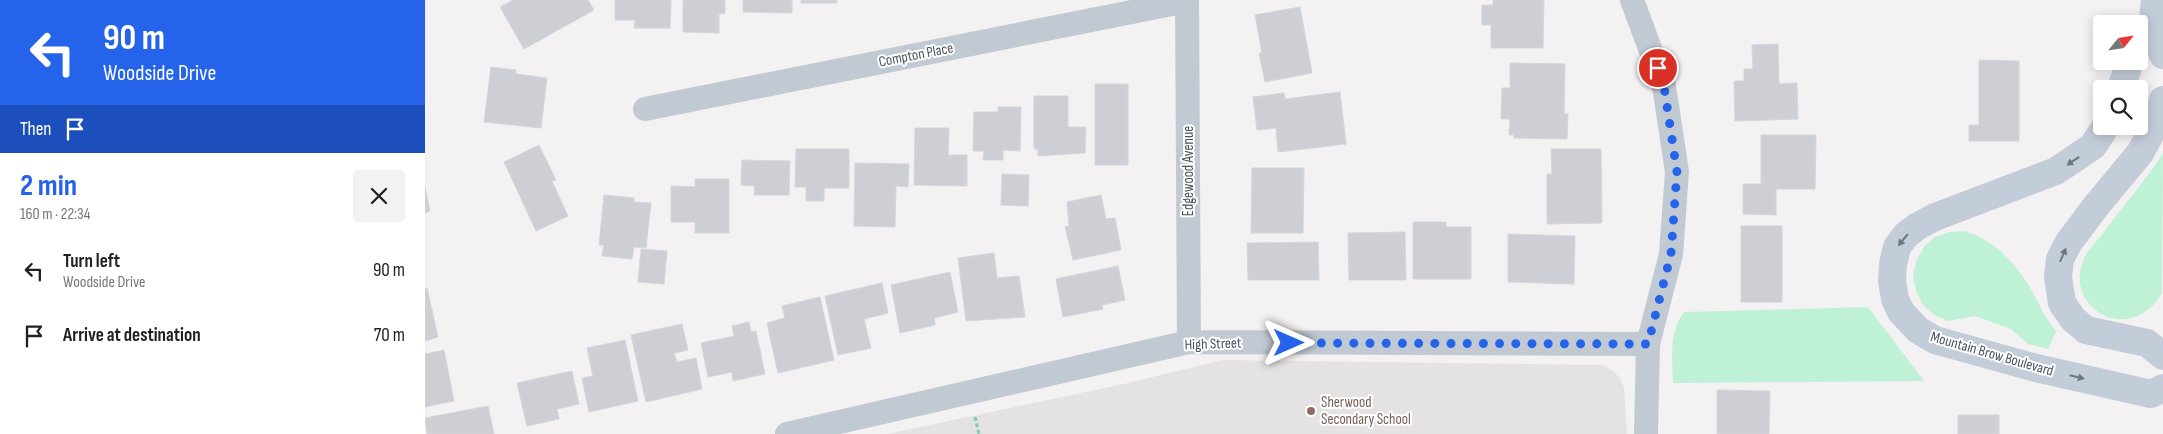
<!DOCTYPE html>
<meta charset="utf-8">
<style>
:root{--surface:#fff;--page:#f2f2f2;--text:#222;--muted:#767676;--accent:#2563eb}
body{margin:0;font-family:"Sofia Sans Condensed",sans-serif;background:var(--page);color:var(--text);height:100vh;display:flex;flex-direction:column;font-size:19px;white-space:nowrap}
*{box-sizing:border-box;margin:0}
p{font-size:16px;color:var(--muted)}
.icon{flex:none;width:28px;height:28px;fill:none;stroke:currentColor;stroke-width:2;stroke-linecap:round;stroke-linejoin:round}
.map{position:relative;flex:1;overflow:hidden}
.side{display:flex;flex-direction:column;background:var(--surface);width:425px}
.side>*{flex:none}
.hud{background:#2563eb;color:#fff;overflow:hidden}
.needle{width:32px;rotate:60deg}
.buttons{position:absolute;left:1668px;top:15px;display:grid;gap:10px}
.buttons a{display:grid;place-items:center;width:55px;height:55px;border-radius:5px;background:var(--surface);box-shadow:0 2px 12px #0003;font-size:25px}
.pin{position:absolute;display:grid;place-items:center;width:42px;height:42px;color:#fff;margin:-21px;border:2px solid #fff;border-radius:50%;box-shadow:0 1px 5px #0007}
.me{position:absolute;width:55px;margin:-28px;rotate:90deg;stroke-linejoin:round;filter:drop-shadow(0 0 4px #0008)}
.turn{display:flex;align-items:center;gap:18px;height:105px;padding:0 20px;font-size:22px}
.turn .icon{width:65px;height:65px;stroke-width:2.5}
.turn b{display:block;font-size:35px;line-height:42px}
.then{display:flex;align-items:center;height:48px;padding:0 20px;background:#0003;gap:10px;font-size:19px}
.round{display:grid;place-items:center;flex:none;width:52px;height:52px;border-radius:5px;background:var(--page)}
.headline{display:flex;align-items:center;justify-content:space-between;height:85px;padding:0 20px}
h1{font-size:30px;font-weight:700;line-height:38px;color:var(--accent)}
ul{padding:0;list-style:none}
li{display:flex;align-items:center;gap:15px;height:65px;padding:0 20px}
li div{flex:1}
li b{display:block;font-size:19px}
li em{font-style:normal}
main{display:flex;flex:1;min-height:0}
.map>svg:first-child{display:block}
.education{fill:#e4e2e2}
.green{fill:#bff1d6}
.building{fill:#cdcfd5;stroke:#d4d6dc}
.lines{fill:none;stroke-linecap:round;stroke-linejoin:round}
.path{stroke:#76d0aa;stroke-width:3;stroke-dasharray:4 2.5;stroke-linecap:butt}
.street{stroke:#c1cad2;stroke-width:24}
.secondary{stroke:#c3ccd9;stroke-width:28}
.oneway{fill:#6d7784}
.route{stroke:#2563eb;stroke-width:9;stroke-dasharray:0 16.2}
.education-dot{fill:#8d6e63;stroke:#fff;stroke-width:2}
.labels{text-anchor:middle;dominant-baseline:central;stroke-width:4;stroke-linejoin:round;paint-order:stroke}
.street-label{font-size:15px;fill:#48525f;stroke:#fff}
.education-label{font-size:15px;fill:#785e54;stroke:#fff;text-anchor:start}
</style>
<main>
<section class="side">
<div class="hud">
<div class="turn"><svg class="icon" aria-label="left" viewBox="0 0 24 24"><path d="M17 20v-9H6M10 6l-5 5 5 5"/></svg><div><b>90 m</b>Woodside Drive</div></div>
<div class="then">Then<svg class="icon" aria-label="arrive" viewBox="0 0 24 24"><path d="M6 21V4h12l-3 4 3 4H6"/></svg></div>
</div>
<div class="headline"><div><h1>2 min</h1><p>160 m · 22:34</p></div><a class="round"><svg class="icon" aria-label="close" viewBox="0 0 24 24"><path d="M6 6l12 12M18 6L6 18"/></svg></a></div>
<ul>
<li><svg class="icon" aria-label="left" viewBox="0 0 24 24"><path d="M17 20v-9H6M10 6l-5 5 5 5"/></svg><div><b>Turn left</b><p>Woodside Drive</p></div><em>90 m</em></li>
<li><svg class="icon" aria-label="arrive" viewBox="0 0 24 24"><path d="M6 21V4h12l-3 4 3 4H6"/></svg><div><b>Arrive at destination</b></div><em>70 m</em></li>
</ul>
</section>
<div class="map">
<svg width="1738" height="434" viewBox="0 0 1738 434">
<rect width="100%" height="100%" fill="#f3f1f1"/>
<!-- education -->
<path class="education" d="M797,360L1177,365L1187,370L1194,377L1199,387L1202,434H462L699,384Z"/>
<!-- green -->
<path class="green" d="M1738,153L1737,293C1705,347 1639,308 1658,261C1661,252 1670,243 1676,236C1696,208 1719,183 1738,153Z
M1540,231C1566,239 1588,260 1602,283C1613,299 1618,316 1631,331L1623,349L1603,344L1586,329L1550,316L1523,321L1509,315L1498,305L1491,291L1488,276L1491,261L1499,247L1510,237L1525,232Z
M1443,307L1499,381L1248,383C1247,360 1244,330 1259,312Z"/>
<!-- building -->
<path class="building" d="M88,0H163L169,10L99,49L75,7Z
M190,0H246L245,28H209L210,20H190Z
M258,0H300V13L294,14V33L258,32Z
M318,0H367V13L318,12Z
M376,0H412V3H376Z
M1068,0H1119L1118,48H1066V25H1057V5H1068Z
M875,7L887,73L840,82L834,53H837L830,15Z
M1353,44L1354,84L1372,83L1373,119L1310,121L1309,81H1319V69H1328L1327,45Z
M1554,60L1594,61V141H1544V125H1554Z
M1085,63L1140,64L1139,114H1143L1142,139L1089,138V135H1084L1085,119H1076L1077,88H1085Z
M66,67L91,70V74L122,78L116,128L59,122Z
M670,84H703V165H670Z
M915,92L921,144L853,152L851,128L832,130L828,97L859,93L860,99Z
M609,96H643V127H661L660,153L613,156V149H609Z
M573,107H596L595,151L578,150V160H558L559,151H548L549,112H573Z
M490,128H524L523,155H542V186L489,185Z
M1336,135H1391L1390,189H1351V215L1318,214V184H1336Z
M114,145L131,180L127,181L143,216L111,231L79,162Z
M371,149H424V188H399V201H381V187H370Z
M1126,149H1176L1177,223L1122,224V174H1127Z
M317,160L365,161L364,195H329L330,186L316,185Z
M430,163L484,164L483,187L471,186L470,227L429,226Z
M827,168H879L878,233H826Z
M577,174L604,175L603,206L576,205Z
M270,179H304V233H270V222H246V186L270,187Z
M0,187L5,211L0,213Z
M179,195L209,198V202L226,203L221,248L209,247L207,259L177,256L179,245H174Z
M676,195L681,219L690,218L696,250L648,260L640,227L644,226L642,202Z
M988,222H1021V227H1046V279H988Z
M1316,226H1357V302H1316Z
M980,232L981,280H924L923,233Z
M1083,234L1150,236L1149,284L1083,282Z
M893,242L894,280H823L822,243Z
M216,249L242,251L239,284L213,282Z
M569,253L572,278L594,276L600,317L541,321L533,258Z
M693,266L700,300L677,305L678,309L638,317L631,279Z
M525,272L533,312L509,318L510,325L475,333L466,285Z
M457,283L463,313L439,319L446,348L413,355L400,296Z
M2,288L13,337L0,341V289Z
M395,297L409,360L353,373L342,323L360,318L357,306Z
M324,322L326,332L331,331L340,374L308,381L307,372L283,377L276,343L309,336L307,326Z
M257,324L263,350L249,353L252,362L271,358L277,389L221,402L206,335Z
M200,340L213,401L164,412L157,378L168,376L162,348Z
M19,350L29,401L0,407V354Z
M147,371L154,404L132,409L134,419L102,426L92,383Z
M1292,390L1345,391L1344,434H1292Z
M63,406L69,434H2L0,418Z
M1533,415H1574V434H1533Z"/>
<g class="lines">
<!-- path -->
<path class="path" d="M550,417L554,434"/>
<!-- street -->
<path class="street" d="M762,0L764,342
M1207,0L1239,86L1252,172L1246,254L1223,344L1221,434
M220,109L762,1
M362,434L764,342L1223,344"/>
<!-- secondary -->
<path class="secondary" d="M1728,19L1738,55
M1714,41L1728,19L1730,0
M1696,89L1705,61
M1738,100L1732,122L1715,153L1671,206L1644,242L1635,259L1633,277L1637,303L1648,319L1661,330L1722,343L1738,356
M1681,126L1668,146L1631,171L1510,217L1493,226L1481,235L1472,247L1468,264L1467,281L1470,299L1476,312L1493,330L1510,340L1611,368L1726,394L1738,388"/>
</g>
<!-- one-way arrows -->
<defs><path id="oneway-solid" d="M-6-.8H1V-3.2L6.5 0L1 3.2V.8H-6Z" transform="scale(1.25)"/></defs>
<g class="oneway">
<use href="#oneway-solid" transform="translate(1648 161) rotate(146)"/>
<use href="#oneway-solid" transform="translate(1478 240) rotate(129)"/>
<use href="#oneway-solid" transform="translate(1638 255) rotate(-66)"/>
<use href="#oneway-solid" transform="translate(1652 377) rotate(13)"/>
</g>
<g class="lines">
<!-- route -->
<path class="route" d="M864,343L1223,344L1246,254L1252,172L1239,86L1233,68"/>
</g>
<!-- markers -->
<circle class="education-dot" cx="886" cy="411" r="5"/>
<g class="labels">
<!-- street labels -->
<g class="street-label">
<text transform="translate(491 55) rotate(-11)">Compton Place</text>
<text transform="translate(763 171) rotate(-90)">Edgewood Avenue</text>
<text transform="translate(788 344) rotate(-2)">High Street</text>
<text transform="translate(1567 354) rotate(16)">Mountain Brow Boulevard</text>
</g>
<!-- education labels -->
<g class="education-label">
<text x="896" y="402">Sherwood<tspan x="896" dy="17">Secondary School</tspan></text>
</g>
</g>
</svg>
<div class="buttons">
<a><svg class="needle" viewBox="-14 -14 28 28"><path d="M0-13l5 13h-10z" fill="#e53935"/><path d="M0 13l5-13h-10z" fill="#767676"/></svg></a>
<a><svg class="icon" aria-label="search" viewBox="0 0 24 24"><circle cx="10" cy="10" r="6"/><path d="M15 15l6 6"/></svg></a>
</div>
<div class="pin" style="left:1233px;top:68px;background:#d93025"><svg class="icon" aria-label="arrive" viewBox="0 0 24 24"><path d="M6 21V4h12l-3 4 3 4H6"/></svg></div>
<svg class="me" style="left:864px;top:343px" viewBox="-20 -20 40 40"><path d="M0-17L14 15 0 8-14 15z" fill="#2563eb" stroke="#fff" stroke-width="4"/></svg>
</div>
</main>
